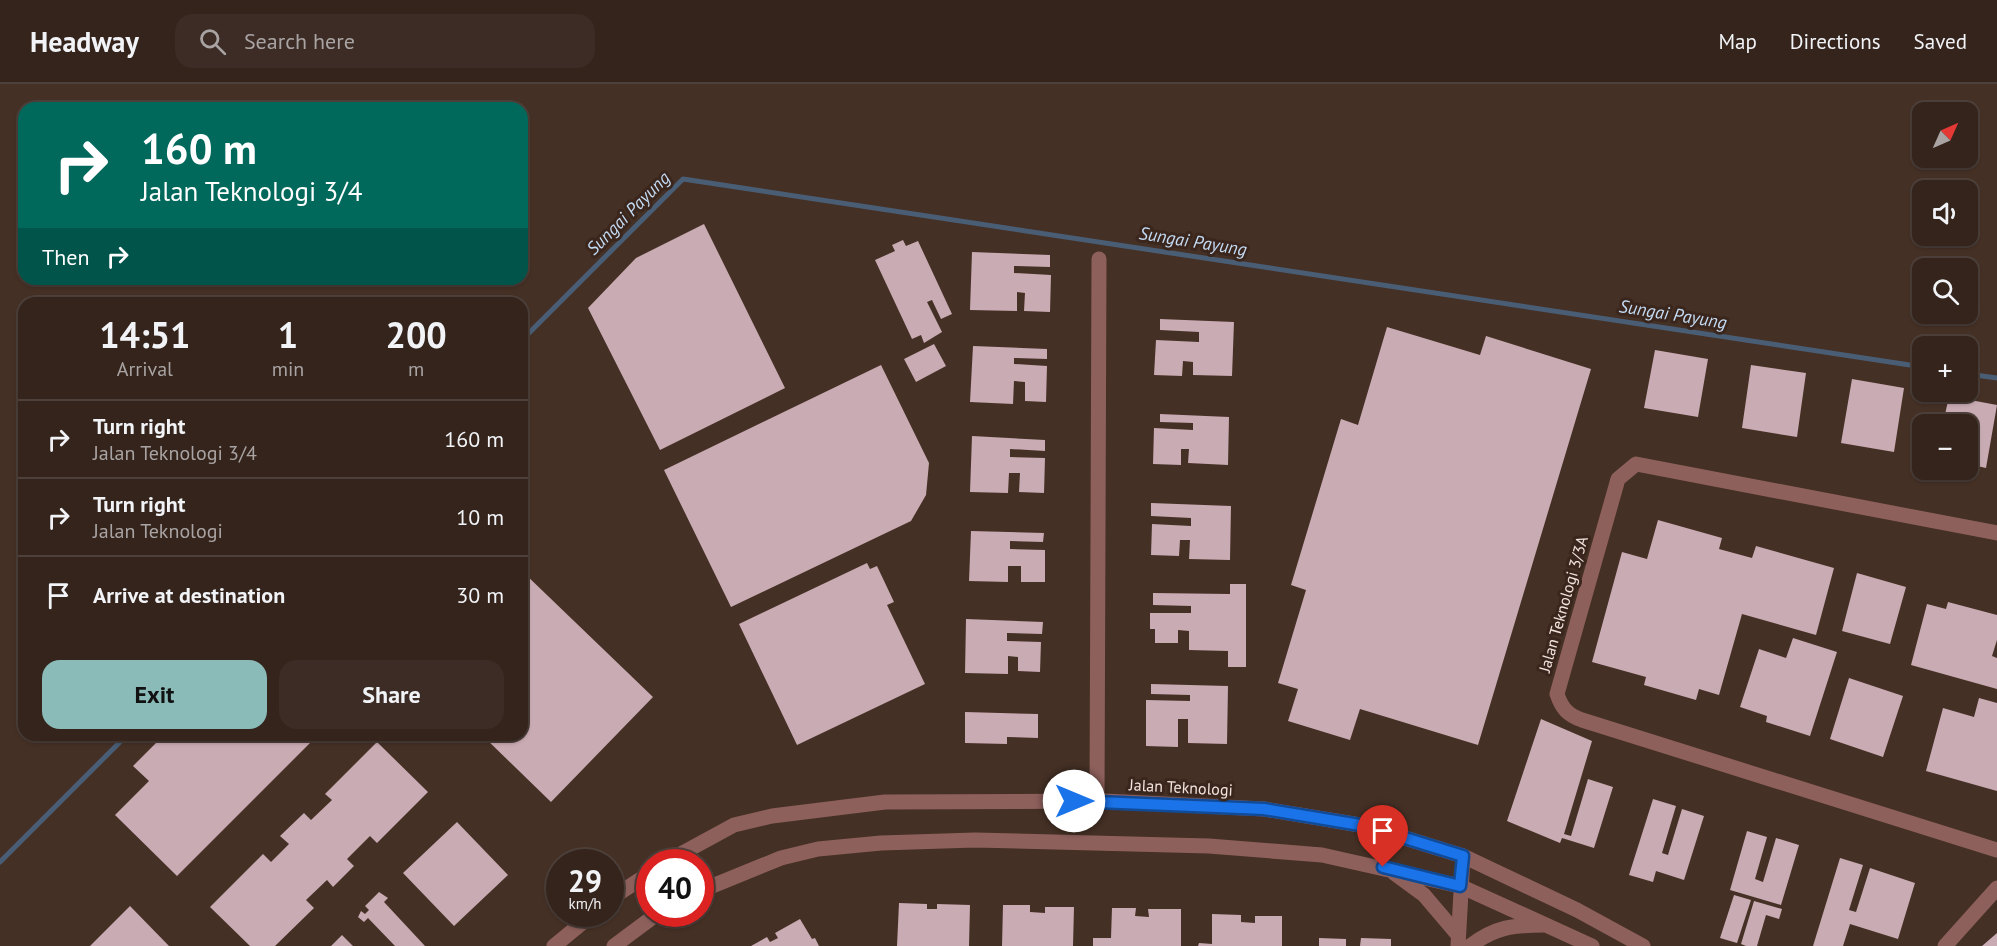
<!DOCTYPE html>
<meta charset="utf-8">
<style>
:root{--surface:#34241c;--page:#3c2c25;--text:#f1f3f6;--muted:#a9a4a3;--line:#4e413b;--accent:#8bbbb9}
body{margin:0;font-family:"PT Sans",sans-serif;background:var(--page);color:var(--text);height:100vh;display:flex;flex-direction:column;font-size:22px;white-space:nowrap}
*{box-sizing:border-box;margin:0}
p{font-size:20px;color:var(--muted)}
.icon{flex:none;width:33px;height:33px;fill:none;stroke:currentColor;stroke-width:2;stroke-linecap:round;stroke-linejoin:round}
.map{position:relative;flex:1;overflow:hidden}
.drawer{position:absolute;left:18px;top:213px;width:510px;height:444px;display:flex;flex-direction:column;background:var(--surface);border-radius:18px;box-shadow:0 2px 4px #0004,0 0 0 2px var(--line)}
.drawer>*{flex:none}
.top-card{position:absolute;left:18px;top:18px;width:510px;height:183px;border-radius:18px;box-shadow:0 2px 4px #0004,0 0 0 2px var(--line);background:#00695c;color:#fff;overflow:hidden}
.needle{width:39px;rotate:45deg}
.tools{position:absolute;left:1912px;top:18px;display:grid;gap:12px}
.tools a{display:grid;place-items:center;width:66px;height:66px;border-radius:12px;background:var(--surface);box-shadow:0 2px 4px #0004,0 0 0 2px var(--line);font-size:30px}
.speed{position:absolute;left:546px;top:765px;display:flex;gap:12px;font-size:30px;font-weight:700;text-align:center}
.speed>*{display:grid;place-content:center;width:78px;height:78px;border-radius:50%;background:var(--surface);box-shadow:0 2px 4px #0004,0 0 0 2px var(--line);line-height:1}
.speed small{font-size:15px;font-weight:400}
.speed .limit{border:9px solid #d22;background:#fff;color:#111}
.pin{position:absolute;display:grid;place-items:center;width:51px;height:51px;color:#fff;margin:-62px -26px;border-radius:50% 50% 50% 0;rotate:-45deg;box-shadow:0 0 6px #0007}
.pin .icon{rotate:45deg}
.me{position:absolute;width:66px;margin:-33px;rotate:90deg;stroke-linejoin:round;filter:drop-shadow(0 0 4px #0008)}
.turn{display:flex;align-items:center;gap:21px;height:126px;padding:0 24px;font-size:27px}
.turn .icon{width:78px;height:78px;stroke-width:2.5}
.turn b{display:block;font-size:42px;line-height:51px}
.then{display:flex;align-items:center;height:57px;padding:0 24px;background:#0003;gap:12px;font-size:22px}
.eta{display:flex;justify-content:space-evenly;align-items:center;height:102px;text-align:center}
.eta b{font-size:36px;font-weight:700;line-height:42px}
.primary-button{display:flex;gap:12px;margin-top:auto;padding:12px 24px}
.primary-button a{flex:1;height:69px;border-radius:18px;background:var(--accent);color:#111;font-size:24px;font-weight:700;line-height:69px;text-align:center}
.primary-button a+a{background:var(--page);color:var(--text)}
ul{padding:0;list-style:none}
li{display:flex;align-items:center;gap:18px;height:78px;padding:0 24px;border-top:2px solid var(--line)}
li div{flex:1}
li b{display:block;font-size:22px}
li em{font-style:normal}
header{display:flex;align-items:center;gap:36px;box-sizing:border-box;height:84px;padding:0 30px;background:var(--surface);border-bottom:2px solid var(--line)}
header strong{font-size:28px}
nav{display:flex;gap:33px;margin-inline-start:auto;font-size:21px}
.search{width:420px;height:54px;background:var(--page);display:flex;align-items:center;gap:15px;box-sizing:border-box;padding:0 21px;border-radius:18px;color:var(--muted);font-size:22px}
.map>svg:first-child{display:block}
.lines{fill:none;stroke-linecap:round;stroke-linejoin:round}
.stream{stroke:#495e75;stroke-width:5}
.building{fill:#c9abb3}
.minor{stroke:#8e605c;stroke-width:15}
.tertiary{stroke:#8e605c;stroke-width:15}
.route-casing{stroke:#114b97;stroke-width:15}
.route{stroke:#1a73e8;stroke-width:10}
.labels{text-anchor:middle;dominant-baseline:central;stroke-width:6;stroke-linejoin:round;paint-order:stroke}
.street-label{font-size:16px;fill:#f1e3dd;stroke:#3a261c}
.water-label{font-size:18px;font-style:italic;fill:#c4dbf4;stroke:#3a261c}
</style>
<header>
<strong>Headway</strong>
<div class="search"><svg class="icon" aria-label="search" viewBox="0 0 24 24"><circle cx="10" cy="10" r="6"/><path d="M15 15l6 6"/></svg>Search here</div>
<nav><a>Map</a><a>Directions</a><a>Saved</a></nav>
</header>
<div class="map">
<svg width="1997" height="862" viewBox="0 0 1997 862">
<rect width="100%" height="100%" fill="#453025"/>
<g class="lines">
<!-- stream -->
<path class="stream" d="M522,256L683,95L1923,283
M1968,290L1997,294
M0,778L127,651"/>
</g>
<!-- building -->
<path class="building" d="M704,140L785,304L660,366L588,224L636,174Z
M903,156L906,162L918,157L952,230L941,235L932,216L927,218L942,248L924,259L921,251L912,255L875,176L895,167L892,161Z
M972,168L1050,171V183L1014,182V189L1051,191L1050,228L1024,227L1025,209L1017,208V227L970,226Z
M1160,235L1234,238L1232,292L1193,291V278L1183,277L1182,292L1154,291L1156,256L1199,258V248L1160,246Z
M1387,243L1480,271L1486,252L1591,285L1478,661L1360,625L1350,656L1288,637L1298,605L1278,599L1306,506L1291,501L1341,335L1358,341Z
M934,260L946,282L916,298L904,275Z
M973,262L1047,265V275L1014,274V280L1047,282L1046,318L1025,317V298L1014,297L1013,320L970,318Z
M1655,266L1708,275L1698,333L1644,324Z
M881,281L929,379L926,411L911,437L731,523L664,386Z
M1751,281L1806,289L1797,353L1742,344Z
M1852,295L1904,304L1894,368L1841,359Z
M1949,312L1997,321L1986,384L1968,380V340H1943Z
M1160,330L1229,333L1228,381L1188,379L1189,365H1181V381L1153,380L1154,344L1193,346V339L1160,338Z
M972,352L1045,356V367L1010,365V373L1045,374L1044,409L1019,408L1020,389H1009L1008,409L970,408Z
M1151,419L1231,422L1230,476L1189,475L1190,456H1180L1179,472L1151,471L1152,440L1191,442V434L1151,432Z
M1658,436L1722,454L1719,465L1752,474L1756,462L1834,484L1816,551L1742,530L1719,611L1699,605L1696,616L1644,601L1646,593L1592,578L1622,468L1647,475Z
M971,447L1044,449L1043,458L1010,457V465L1045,466V498H1021V482H1008V498L969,497Z
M867,479L870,485L877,482L894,518L887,521L925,600L797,661L739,540Z
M522,487L653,613L551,718L482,651H522Z
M1857,489L1906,503L1890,560L1842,547Z
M1230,500H1246V583H1228V567L1189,566V547L1178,546V559H1155V545H1150V529H1191V522L1153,521V509L1230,510Z
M1948,518L1997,531V556L1992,572L1997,574V605L1911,581L1927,520L1946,525Z
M966,535L1043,538L1042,550L1007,549V557L1041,558L1040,588L1018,587V573L1008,572V590L965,589Z
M1793,554L1837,568L1810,652L1766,638L1767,632L1740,623L1759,565L1786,574Z
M1849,594L1903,612L1883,673L1830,655Z
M1151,600L1228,602L1227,660L1188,659V635H1178V663L1146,662V616L1190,617V611L1151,610Z
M1979,614L1997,619V707L1926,687L1943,624L1974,633Z
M965,628L1038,630V654L1007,653V660L965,659Z
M1541,635L1592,657L1564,750L1571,752L1588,695L1613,703L1594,764L1562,754L1560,759L1507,737Z
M164,651H318L177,792L115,731L149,697L133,682Z
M377,658L428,708L377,759L370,752L347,775L354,782L333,803L327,796L306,816L314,824L275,862H250L210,823L263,770L271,778L289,760L280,752L304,729L311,736L332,716L325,710Z
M1653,715L1676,722L1662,769L1668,771L1682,725L1704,732L1684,796L1656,787L1653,798L1629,791Z
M457,738L508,791L454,842L403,789Z
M1747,747L1767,753L1755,795L1763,798L1776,754L1799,761L1781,821L1730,806Z
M1840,774L1863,781L1849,826L1856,828L1870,784L1915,799L1898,855L1850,840L1843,862H1813Z
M379,808L388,814L384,818L425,862H395L368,834L364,838L358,833L361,827L365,830L369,826L365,822Z
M1734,811L1751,816L1737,859L1720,854Z
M1754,817L1782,825L1779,835L1766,831L1757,862H1746L1741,860Z
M899,819L927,820V825H937V820L970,821L969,862H897Z
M1003,821H1030V828L1045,829V823H1074L1073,862H1002Z
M130,822L169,862H90Z
M1112,824H1136L1135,832L1149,833L1148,825H1181V862H1093V854H1111Z
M1212,830L1241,831V838L1255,839V832H1282V862H1198L1199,859L1212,860Z
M800,835L812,855L815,854L819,862H751L767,853L770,858L778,854L775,849Z
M1997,849V862H1982Z
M342,851L353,862H331Z
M1319,854L1346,855V862H1319Z
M1361,854L1391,855V862H1360Z"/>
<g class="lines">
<!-- minor -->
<path class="minor" d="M1997,449L1636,380L1618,395L1557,610C1562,625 1568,631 1582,636L1997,766
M1097,717L1099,175
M1458,862L1463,772"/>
<!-- tertiary -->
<path class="tertiary" d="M666,778L734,741L772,732L885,718L1104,717L1264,725L1366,742L1463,772L1577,826L1643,862
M1394,789L1424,811L1458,851
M700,807L781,774L818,765L881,759L975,756L1209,762L1322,771L1460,802L1592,862
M610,815L650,789
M554,862L593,830
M614,862L657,830
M1470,862C1495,843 1513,841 1544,841
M1945,862L1997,804"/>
</g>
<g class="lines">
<!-- route casing -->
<g class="route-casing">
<path id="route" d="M1074,717L1264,725L1366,742L1463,772L1460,802L1383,783"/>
</g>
<!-- route -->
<use href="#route" class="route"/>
</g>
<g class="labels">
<!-- street labels -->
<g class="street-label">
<text transform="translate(1563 520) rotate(-74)">Jalan Teknologi 3/3A</text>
<text transform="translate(1181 703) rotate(3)">Jalan Teknologi</text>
</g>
<!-- water labels -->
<g class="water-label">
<text transform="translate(628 129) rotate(-45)">Sungai Payung</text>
<text transform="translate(1193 157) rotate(9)">Sungai Payung</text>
<text transform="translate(1673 230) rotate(9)">Sungai Payung</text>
</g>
</g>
</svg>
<div class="tools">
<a><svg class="needle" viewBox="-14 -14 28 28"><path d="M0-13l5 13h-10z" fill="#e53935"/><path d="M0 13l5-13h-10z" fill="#a9a4a3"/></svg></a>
<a><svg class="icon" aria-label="sound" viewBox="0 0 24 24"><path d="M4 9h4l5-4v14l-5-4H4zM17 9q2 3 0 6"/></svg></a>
<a><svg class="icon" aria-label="search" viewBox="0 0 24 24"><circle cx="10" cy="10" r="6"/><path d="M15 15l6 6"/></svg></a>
<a>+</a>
<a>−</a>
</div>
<div class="speed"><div>29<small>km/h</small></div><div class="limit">40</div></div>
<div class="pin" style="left:1383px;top:783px;background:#d93025"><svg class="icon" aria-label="arrive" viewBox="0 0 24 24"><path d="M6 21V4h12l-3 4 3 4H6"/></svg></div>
<svg class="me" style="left:1074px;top:717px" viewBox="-20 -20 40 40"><circle r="19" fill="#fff"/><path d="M0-13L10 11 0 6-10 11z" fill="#1a73e8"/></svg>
<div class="top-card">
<div class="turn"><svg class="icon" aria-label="right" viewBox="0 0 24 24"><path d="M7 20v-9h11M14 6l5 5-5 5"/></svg><div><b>160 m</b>Jalan Teknologi 3/4</div></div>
<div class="then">Then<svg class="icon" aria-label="right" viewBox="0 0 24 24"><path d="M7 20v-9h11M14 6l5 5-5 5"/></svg></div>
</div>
<section class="drawer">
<div class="eta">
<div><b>14:51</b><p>Arrival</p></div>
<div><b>1</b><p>min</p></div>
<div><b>200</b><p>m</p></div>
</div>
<ul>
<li><svg class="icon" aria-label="right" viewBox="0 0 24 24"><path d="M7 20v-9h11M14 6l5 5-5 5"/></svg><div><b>Turn right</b><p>Jalan Teknologi 3/4</p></div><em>160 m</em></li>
<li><svg class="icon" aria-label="right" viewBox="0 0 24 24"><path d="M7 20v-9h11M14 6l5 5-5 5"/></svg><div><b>Turn right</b><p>Jalan Teknologi</p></div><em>10 m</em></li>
<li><svg class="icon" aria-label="arrive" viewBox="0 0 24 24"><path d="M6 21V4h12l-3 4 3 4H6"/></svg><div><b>Arrive at destination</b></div><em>30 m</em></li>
</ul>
<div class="primary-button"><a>Exit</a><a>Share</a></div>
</section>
</div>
